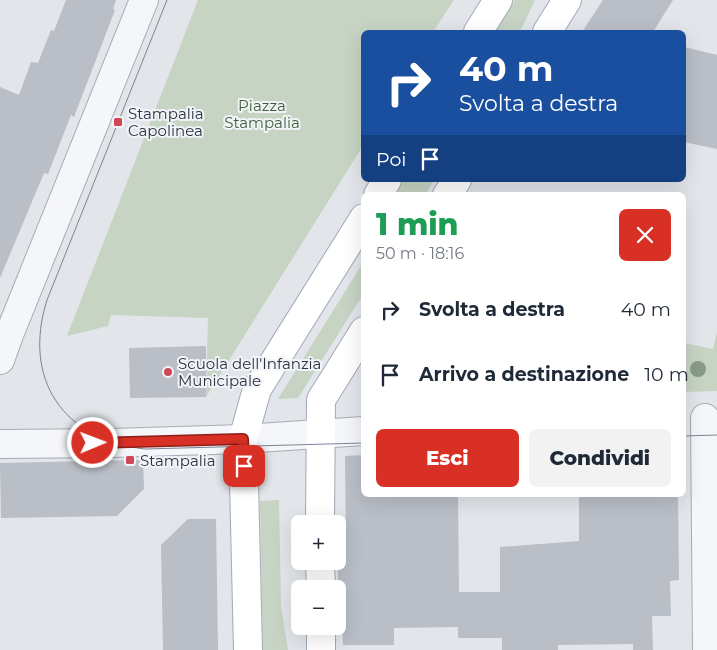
<!DOCTYPE html>
<html lang="it">
<meta charset="utf-8">
<style>
:root{--surface:#fff;--page:#f2f2f3;--text:#1f2937;--muted:#747a83;--accent:#d93025}
body{margin:0;font-family:Montserrat,sans-serif;background:var(--page);color:var(--text);height:100vh;display:flex;flex-direction:column;font-size:19px;white-space:nowrap}
*{box-sizing:border-box;margin:0}
p{font-size:16px;color:var(--muted)}
.icon{flex:none;width:28px;height:28px;fill:none;stroke:currentColor;stroke-width:2;stroke-linecap:round;stroke-linejoin:round}
.map{position:relative;flex:1;overflow:hidden}
.side{position:absolute;left:361px;top:192px;width:325px;height:305px;display:flex;flex-direction:column;background:var(--surface);border-radius:8px;box-shadow:0 5px 20px #0002}
.side>*{flex:none}
.banner{position:absolute;left:361px;top:30px;width:325px;height:152px;border-radius:8px;box-shadow:0 5px 20px #0002;background:#1a4fa0;color:#fff;overflow:hidden}
.buttons{position:absolute;left:291px;top:515px;display:grid;gap:10px}
.buttons a{display:grid;place-items:center;width:55px;height:55px;border-radius:8px;background:var(--surface);box-shadow:0 5px 20px #0002;font-size:25px}
.pin{position:absolute;display:grid;place-items:center;width:42px;height:42px;color:#fff;margin:-21px;border-radius:10px;box-shadow:0 2px 8px #0006}
.me{position:absolute;width:55px;margin:-28px;rotate:89deg;stroke-linejoin:round;filter:drop-shadow(0 0 4px #0008)}
.turn{display:flex;align-items:center;gap:18px;height:105px;padding:0 15px;font-size:22px}
.turn .icon{width:65px;height:65px;stroke-width:2.5}
.turn b{display:block;font-size:35px;line-height:42px}
.then{display:flex;align-items:center;height:48px;padding:0 15px;background:#0003;gap:10px;font-size:19px}
.round{display:grid;place-items:center;flex:none;width:52px;height:52px;border-radius:8px;background:var(--page)}
.overview{display:flex;align-items:center;justify-content:space-between;height:85px;padding:0 15px}
h1{font-size:30px;font-weight:800;line-height:38px;color:#1e9e55}
.primary-button{display:flex;gap:10px;margin-top:auto;padding:10px 15px}
.primary-button a{flex:1;height:58px;border-radius:8px;background:var(--accent);color:#fff;font-size:20px;font-weight:800;line-height:58px;text-align:center}
.primary-button a+a{background:var(--page);color:var(--text)}
ul{padding:0;list-style:none}
li{display:flex;align-items:center;gap:15px;height:65px;padding:0 15px}
li div{flex:1}
li b{display:block;font-size:19px}
li em{font-style:normal}
.map>svg:first-child{display:block}
.green{fill:#c7d4c3}
.building{fill:#b9bec7}
.lines{fill:none;stroke-linecap:round;stroke-linejoin:round}
.minor-casing{stroke:#a7acb4;stroke-width:30}
.major-casing{stroke:#a1a9b6;stroke-width:30}
.minor{stroke:#f5f6f9;stroke-width:28}
.major{stroke:#fff;stroke-width:28}
.tram{stroke:#7c8494;stroke-width:1}
.tree{fill:#879b88}
.route-casing{stroke:#8d1f18;stroke-width:12}
.route{stroke:#d93025;stroke-width:9}
.poi-dot{fill:#ce4957;stroke:#f2f4f8;stroke-width:2}
.labels{text-anchor:middle;dominant-baseline:central;stroke-width:4;stroke-linejoin:round;paint-order:stroke}
.park-label{font-size:15px;fill:#3d5e38;stroke:#f2f4f8}
.poi-label{font-size:15px;fill:#2a3242;stroke:#f2f4f8;text-anchor:start}
</style>
<div class="map">
<svg width="717" height="650" viewBox="0 0 717 650">
<rect width="100%" height="100%" fill="#e2e5ea"/>
<!-- green -->
<path class="green" d="M198,0H454L433,32H364V144L206,397L208,318L111,315L108,326L67,336Z
M515,0H535L520,32H494Z
M401,180H434L425,195H392Z
M364,259V293L298,398L278,399L359,269Z
M717,332V391L684,392V343L713,349Z
M279,500L281,606L288,650H263L260,501Z"/>
<!-- building -->
<path class="building" d="M66,0H116L113,9L115,10L74,117L71,115L48,174L44,173L0,278V87L19,95L31,62L38,63L51,30L54,31Z
M603,0H673L653,32H582Z
M684,47L717,55V149L684,142Z
M206,346V397L130,398L129,348Z
M364,455V495H458L459,592H500V547L579,541V495H678L679,580L670,581L671,616H652L653,650H633V644L558,645V650H502V638H458V627L394,628V645H343L342,621H340V589H338V543L346,544L345,456Z
M143,460L144,489L117,516L1,518L0,463Z
M188,519H216L218,650H163L161,545Z"/>
<g class="lines">
<!-- minor casing -->
<g class="minor-casing">
<path id="minor" d="M0,360L9,335L144,0
M705,418L707,650
M0,444L111,443L243,439L364,431"/>
</g>
<!-- major casing -->
<g class="major-casing">
<path id="major" d="M478,32L498,0
M547,32L567,0
M378,195L387,180
M447,195L457,180
M320,524L321,400L364,331
M320,561L321,589
M321,626V650
M248,650L243,439L257,389L364,218"/>
</g>
<!-- minor -->
<use href="#minor" class="minor"/>
<!-- major -->
<use href="#major" class="major"/>
<!-- tram -->
<path class="tram" d="M167,0L47,300C22,379 63,440 145,449L364,443
M684,436L717,435"/>
</g>
<!-- trees -->
<circle class="tree" cx="698" cy="369" r="8"/>
<g class="lines">
<!-- route casing -->
<g class="route-casing">
<path id="route" d="M93,443L243,439L244,466"/>
</g>
<!-- route -->
<use href="#route" class="route"/>
</g>
<!-- markers -->
<g class="poi-dot">
<rect x="113" y="117" width="10" height="10" rx="2.5"/>
<circle cx="168" cy="372" r="5"/>
<rect x="125" y="455" width="10" height="10" rx="2.5"/>
</g>
<g class="labels">
<!-- park labels -->
<g class="park-label">
<text x="262" y="105">Piazza<tspan x="262" dy="17">Stampalia</tspan></text>
</g>
<!-- poi labels -->
<g class="poi-label">
<text x="128" y="113">Stampalia<tspan x="128" dy="17">Capolinea</tspan></text>
<text x="178" y="363">Scuola dell'Infanzia<tspan x="178" dy="17">Municipale</tspan></text>
<text x="140" y="460">Stampalia</text>
</g>
</g>
</svg>
<div class="buttons">
<a>+</a>
<a>−</a>
</div>
<div class="pin" style="left:244px;top:466px;background:#d93025"><svg class="icon" aria-label="arrive" viewBox="0 0 24 24"><path d="M6 21V4h12l-3 4 3 4H6"/></svg></div>
<svg class="me" style="left:93px;top:443px" viewBox="-20 -20 40 40"><circle r="17" fill="#d93025" stroke="#fff" stroke-width="3"/><path d="M0-11L8 9 0 5-8 9z" fill="#fff"/></svg>
<div class="banner">
<div class="turn"><svg class="icon" aria-label="right" viewBox="0 0 24 24"><path d="M7 20v-9h11M14 6l5 5-5 5"/></svg><div><b>40 m</b>Svolta a destra</div></div>
<div class="then">Poi<svg class="icon" aria-label="arrive" viewBox="0 0 24 24"><path d="M6 21V4h12l-3 4 3 4H6"/></svg></div>
</div>
<section class="side">
<div class="overview"><div><h1>1 min</h1><p>50 m · 18:16</p></div><a class="round" style="background:#d93025;color:#fff"><svg class="icon" aria-label="close" viewBox="0 0 24 24"><path d="M6 6l12 12M18 6L6 18"/></svg></a></div>
<ul>
<li><svg class="icon" aria-label="right" viewBox="0 0 24 24"><path d="M7 20v-9h11M14 6l5 5-5 5"/></svg><div><b>Svolta a destra</b></div><em>40 m</em></li>
<li><svg class="icon" aria-label="arrive" viewBox="0 0 24 24"><path d="M6 21V4h12l-3 4 3 4H6"/></svg><div><b>Arrivo a destinazione</b></div><em>10 m</em></li>
</ul>
<div class="primary-button"><a>Esci</a><a>Condividi</a></div>
</section>
</div>
